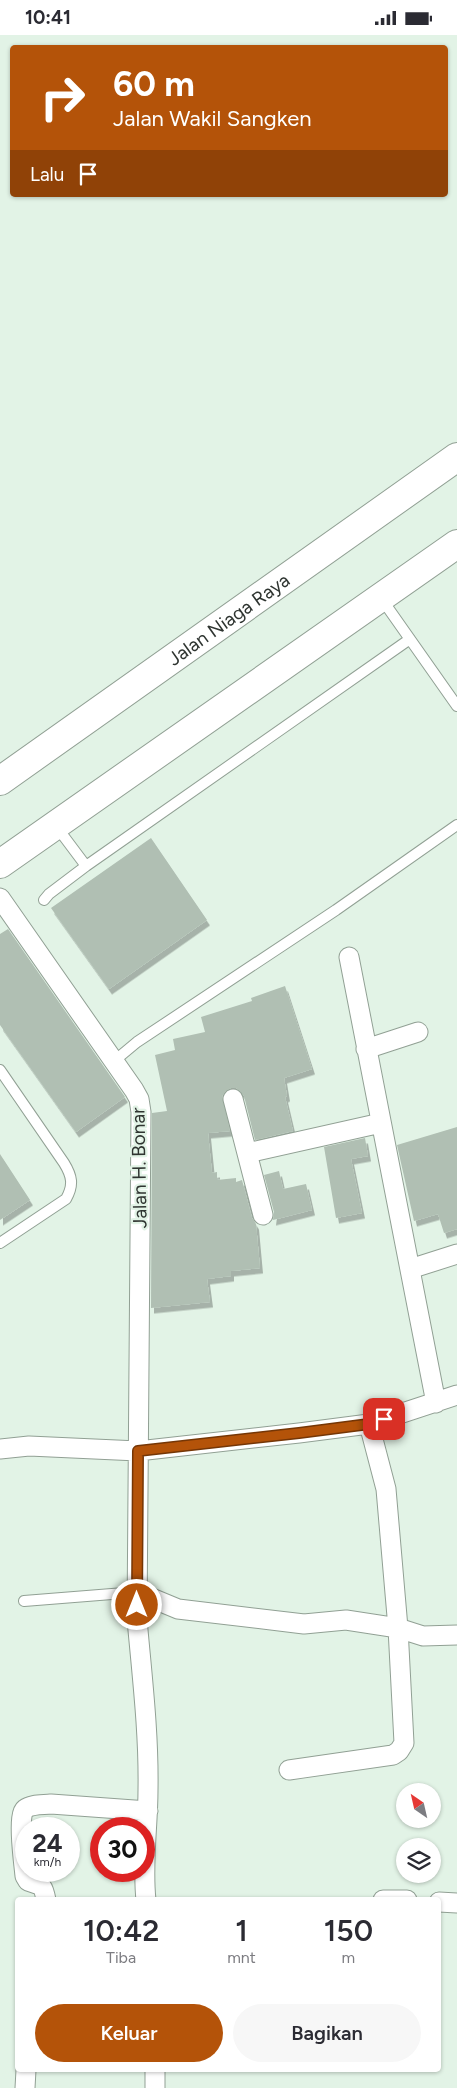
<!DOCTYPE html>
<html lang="id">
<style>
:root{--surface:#fff;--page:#f7f7f7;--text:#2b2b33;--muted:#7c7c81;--accent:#b45309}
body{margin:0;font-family:Figtree,sans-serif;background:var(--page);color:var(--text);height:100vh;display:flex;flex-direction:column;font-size:19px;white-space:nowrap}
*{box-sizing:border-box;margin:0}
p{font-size:16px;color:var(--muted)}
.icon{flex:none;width:28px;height:28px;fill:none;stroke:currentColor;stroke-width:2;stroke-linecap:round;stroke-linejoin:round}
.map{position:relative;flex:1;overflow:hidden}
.drawer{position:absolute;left:15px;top:1862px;width:426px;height:175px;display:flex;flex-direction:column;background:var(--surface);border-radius:5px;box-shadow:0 1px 4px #0004}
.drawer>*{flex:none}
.hud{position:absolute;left:10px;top:10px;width:438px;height:152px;border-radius:5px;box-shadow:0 1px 4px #0004;background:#b45309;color:#fff;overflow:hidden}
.needle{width:32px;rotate:326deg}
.fabs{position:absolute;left:396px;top:1748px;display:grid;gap:10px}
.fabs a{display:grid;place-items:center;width:45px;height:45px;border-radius:50%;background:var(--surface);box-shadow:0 1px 4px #0004;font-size:25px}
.speed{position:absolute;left:15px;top:1782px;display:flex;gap:10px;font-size:25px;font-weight:700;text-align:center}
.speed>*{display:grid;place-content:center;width:65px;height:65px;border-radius:50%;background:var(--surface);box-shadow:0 1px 4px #0004;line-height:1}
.speed small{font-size:12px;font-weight:400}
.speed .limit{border:8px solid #d22;background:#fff;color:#111}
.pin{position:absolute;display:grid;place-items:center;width:42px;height:42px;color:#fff;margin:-21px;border-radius:10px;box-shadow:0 2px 8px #0006}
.me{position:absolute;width:55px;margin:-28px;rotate:0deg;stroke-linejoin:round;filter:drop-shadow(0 0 4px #0008)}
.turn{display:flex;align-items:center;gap:18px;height:105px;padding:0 20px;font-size:22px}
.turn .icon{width:65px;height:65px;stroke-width:2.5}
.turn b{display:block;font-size:35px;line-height:42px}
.then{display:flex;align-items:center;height:48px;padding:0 20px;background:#0003;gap:10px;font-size:19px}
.eta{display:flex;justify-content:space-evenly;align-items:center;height:85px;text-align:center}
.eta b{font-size:30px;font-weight:600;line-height:35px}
.action{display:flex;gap:10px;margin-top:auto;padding:10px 20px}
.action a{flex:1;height:58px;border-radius:30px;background:var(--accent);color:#fff;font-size:20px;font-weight:600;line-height:58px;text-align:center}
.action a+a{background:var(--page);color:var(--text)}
.status{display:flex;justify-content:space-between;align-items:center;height:35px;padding:0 25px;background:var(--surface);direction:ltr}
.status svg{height:14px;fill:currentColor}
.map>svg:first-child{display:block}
.building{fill:#b0bfb3;filter:url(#shadow)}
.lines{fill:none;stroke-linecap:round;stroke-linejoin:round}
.lane-casing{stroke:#91a094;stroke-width:12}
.street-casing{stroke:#91a094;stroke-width:21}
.secondary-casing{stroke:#91a094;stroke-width:30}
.lane{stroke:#fff;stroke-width:10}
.street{stroke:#fff;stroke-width:19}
.secondary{stroke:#fff;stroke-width:28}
.route-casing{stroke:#753606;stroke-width:12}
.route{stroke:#b45309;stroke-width:9}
.labels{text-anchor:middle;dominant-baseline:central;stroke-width:4.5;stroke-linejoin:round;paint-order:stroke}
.street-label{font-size:19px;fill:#2f3531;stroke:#e2f3e6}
</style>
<div class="status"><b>10:41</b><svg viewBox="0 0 49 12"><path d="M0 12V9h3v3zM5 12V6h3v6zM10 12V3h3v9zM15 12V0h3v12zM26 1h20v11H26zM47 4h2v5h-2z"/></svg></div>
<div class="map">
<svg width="457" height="2053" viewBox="0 0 457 2053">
<defs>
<filter id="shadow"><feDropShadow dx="3" dy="5.5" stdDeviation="0" flood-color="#0004"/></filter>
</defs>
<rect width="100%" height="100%" fill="#e2f3e6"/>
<!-- building -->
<path class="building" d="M151,803L207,885L109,954L51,873Z
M8,894L125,1062L76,1097L0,990V899Z
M285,951L312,1034L284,1043L287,1061L285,1062L293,1096L255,1105L244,1061L236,1053H231L226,1056L222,1061L230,1096L208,1098L212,1138L217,1137V1145L236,1143V1147L242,1145L252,1183L256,1189L260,1233L231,1236V1241L207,1244L210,1267L151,1273L152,1078L167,1076L155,1020L175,1015L173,1004L205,997L201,982L252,966L251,963Z
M457,1092V1194L444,1198L438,1179L414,1186L397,1110Z
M365,1103L368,1121L351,1124L362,1178L336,1183L324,1112Z
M0,1119L30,1165L0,1185Z
M279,1136L283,1154L306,1149L312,1175L273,1185L274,1177L264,1140Z"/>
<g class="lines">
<!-- lane casing -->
<g class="lane-casing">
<path id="lane" d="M381,563L457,671
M56,791L86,831
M44,865L49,859L86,831L410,604
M113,1027L137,1007L336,875L457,790
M0,1035L64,1128C72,1141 74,1150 66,1164L0,1208
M24,1566L137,1557"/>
</g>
<!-- street casing -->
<g class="street-casing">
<path id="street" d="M0,863L134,1055L139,1064L141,1077L137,1584C142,1641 149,1698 148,1755C148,1791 142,1829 146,1865
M349,922L436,1368
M366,1014L418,997
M233,1064L263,1180
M247,1118L381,1088
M410,1234L457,1219
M0,1414L29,1411L138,1416L299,1398L369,1389L457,1360
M137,1557L178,1574L304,1589L346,1585L398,1593L423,1601L457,1600
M289,1735L393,1720L399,1716L404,1708L398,1593L386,1454L369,1389
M46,1865C43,1849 42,1851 28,1846L25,1841C24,1830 17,1780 25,1774C31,1769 43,1770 51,1769L148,1776
M383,1865H407
M439,1867L457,1868
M155,2035V2053
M25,2053L26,2035"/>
</g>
<!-- secondary casing -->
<g class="secondary-casing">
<g id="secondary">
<path id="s1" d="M0,746L457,422"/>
<path d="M0,829L457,509"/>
</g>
</g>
<!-- lane -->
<use href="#lane" class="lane"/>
<!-- street -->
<use href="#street" class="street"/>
<!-- secondary -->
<use href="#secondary" class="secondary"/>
</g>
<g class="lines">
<!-- route casing -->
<g class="route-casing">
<path id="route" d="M137,1570L138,1416L299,1398L369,1389L384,1384"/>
</g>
<!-- route -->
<use href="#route" class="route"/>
</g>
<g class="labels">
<!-- street labels -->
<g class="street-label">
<text stroke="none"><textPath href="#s1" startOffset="280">Jalan Niaga Raya</textPath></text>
<text transform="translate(139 1133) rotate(-91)">Jalan H. Bonar</text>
</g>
</g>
</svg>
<div class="fabs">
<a><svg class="needle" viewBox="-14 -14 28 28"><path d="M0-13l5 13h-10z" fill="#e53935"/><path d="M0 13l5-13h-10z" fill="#7c7c81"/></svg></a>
<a><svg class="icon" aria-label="layers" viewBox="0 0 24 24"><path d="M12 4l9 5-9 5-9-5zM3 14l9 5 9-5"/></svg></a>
</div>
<div class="speed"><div>24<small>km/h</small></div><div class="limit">30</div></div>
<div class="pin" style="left:384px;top:1384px;background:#d93025"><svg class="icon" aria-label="arrive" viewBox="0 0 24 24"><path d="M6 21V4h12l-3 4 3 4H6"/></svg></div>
<svg class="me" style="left:137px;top:1570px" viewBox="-20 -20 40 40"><circle r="17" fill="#b45309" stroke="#fff" stroke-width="3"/><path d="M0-11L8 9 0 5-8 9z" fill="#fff"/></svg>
<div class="hud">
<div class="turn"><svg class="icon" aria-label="right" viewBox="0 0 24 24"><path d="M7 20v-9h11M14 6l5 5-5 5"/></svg><div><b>60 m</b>Jalan Wakil Sangken</div></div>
<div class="then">Lalu<svg class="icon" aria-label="arrive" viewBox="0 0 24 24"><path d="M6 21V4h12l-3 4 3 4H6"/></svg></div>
</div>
<section class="drawer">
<div class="eta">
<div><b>10:42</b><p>Tiba</p></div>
<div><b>1</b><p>mnt</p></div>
<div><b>150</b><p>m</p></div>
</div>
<div class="action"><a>Keluar</a><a>Bagikan</a></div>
</section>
</div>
